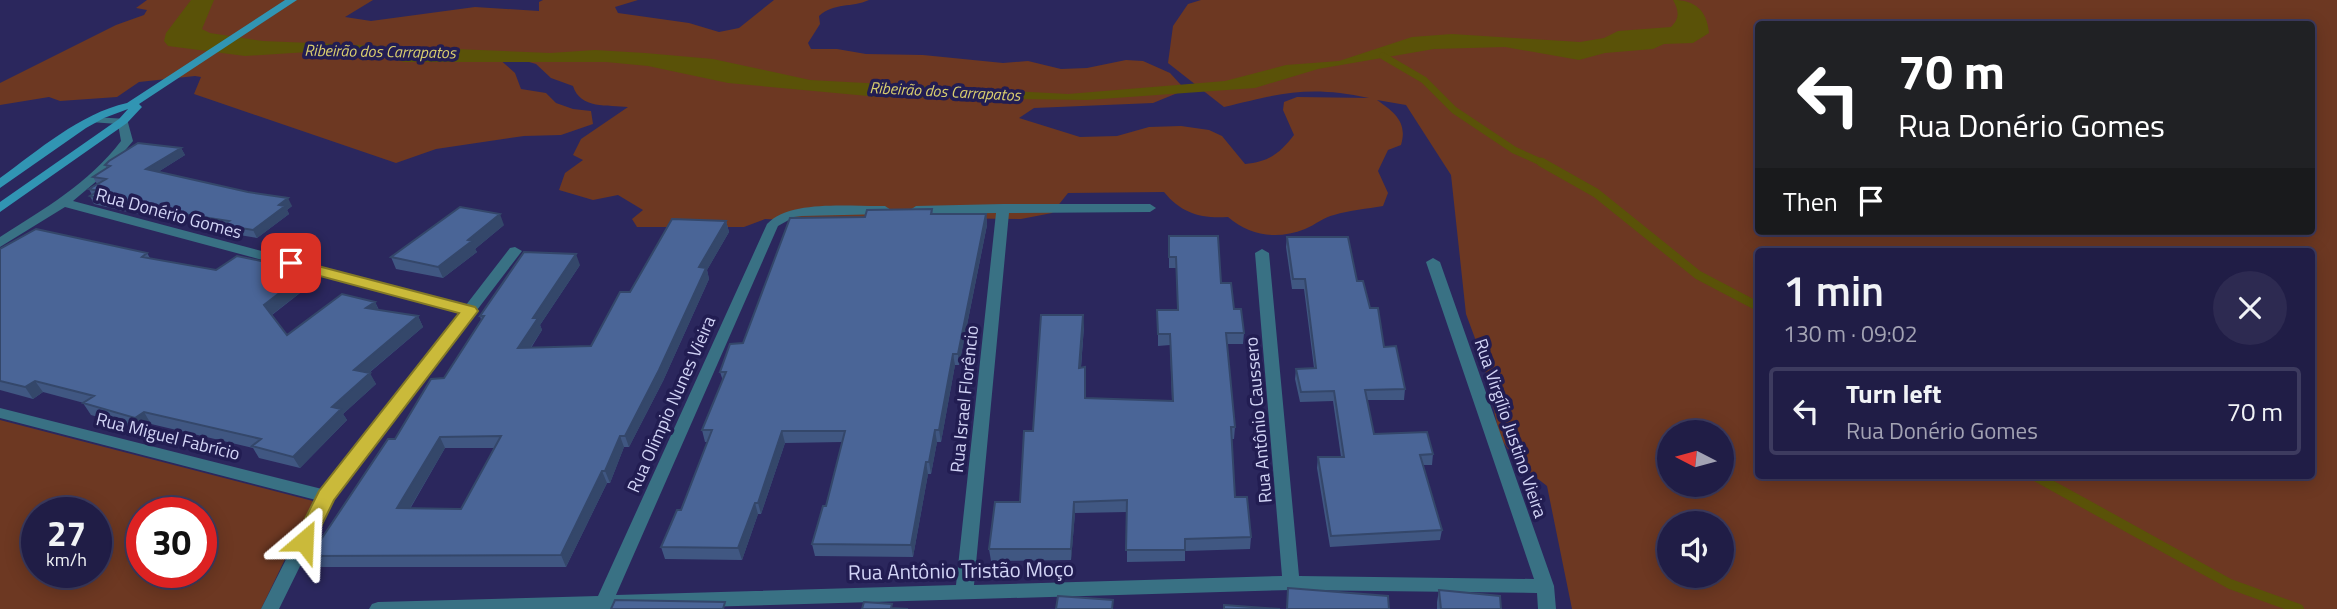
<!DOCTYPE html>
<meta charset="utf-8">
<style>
:root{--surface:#201d46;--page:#2d2a51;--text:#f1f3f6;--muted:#a2a2b3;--line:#3d3b5f}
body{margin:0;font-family:"Titillium Web",sans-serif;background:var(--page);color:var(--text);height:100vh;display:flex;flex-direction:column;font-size:26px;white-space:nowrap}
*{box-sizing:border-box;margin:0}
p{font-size:23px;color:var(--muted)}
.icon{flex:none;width:38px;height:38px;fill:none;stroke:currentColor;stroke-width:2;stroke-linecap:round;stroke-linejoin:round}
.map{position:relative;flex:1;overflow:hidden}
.details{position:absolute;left:1755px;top:248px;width:560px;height:231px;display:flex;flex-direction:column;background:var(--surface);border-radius:7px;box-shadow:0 4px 18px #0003,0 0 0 2px var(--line)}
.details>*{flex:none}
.top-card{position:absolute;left:1755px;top:21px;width:560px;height:214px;border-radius:7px;box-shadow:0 4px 18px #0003,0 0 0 2px var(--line);background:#202124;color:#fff;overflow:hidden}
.needle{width:46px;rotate:276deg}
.tools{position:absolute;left:1657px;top:420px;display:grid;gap:14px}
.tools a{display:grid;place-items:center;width:77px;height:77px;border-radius:50%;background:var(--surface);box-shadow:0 4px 18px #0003,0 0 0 2px var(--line);font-size:35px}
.speed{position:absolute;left:21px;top:497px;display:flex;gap:14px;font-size:35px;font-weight:700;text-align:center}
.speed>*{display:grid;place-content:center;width:91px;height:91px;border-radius:50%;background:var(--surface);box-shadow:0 4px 18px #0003,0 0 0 2px var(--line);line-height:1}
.speed small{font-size:18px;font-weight:400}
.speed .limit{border:10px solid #d22;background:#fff;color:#111}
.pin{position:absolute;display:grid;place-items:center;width:60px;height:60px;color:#fff;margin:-30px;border-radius:14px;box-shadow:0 4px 10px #0006}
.me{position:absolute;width:77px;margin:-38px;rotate:26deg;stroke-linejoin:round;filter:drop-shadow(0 0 5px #0008)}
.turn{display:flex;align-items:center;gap:24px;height:147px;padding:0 28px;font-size:32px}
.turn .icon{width:91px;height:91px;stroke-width:2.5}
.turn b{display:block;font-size:49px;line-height:60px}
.then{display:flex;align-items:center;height:66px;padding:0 28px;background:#0003;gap:14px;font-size:26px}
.round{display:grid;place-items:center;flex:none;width:74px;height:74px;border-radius:37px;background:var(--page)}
.summary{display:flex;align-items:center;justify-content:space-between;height:119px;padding:0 28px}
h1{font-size:42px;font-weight:600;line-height:52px}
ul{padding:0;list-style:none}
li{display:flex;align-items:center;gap:21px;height:88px;margin:0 14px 10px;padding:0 14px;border:4px solid var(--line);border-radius:7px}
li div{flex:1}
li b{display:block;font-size:26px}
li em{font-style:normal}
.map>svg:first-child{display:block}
.green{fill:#6d3822;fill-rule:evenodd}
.water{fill:#5a5208}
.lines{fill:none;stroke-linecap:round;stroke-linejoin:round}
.stream-far2{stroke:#5a5208;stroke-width:7}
.stream-far1{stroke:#5a5208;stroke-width:9}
.stream{stroke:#5a5208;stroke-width:10}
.street{fill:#397184;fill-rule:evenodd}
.secondary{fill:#3195b3;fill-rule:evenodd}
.wall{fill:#405782;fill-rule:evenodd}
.shaded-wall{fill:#34476a}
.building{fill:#4a6597;stroke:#34476a;stroke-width:2;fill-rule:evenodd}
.route{fill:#caba3a;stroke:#837926;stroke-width:2}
.labels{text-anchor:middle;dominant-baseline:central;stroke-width:7;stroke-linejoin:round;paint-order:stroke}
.far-water-label{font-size:16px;font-style:italic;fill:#d9ce6f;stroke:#221d52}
.street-label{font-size:18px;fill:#d2d4f6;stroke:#221d52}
.near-street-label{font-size:21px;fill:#d2d4f6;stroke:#221d52}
</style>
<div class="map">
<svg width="2337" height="609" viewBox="0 0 2337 609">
<rect width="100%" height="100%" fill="#2b275d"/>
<!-- green -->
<path class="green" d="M147,0H373L345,17L371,21L475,7L539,11V2L543,0H638L615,7L618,13L689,23L719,32L739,28L774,0H869C851,8 835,2 819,16L820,24L808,43L811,49H837L866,54L923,55L1003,63L1028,61L1061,69L1087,68L1126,60L1143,61L1170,73L1181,85L1180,92L1153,103L1034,108L1019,118L1080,137L1117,136L1149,127L1181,126L1209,130L1222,136L1245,164C1269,162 1280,153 1294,135L1283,110L1284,102L1297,97L1369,98C1309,85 1282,93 1224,107L1168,63L1173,26L1188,4L1201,0H2337V609H1572L1547,486L1519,464L1500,438L1483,360L1466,314L1451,175L1406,105L1377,100C1394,112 1408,122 1401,145L1388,150L1378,171L1388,193L1383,206C1367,209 1350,210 1334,215C1324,217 1315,225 1305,229C1277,240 1250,236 1228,217C1201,219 1181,213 1164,192L1068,193L1052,213L1021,219L846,217L806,221L765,219L744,227H637L632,219L643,210L618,195L593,200L559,190L565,173L583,160L573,155L581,139L628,107C608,105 580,109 573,86L551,78L536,64L490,51L515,73L521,89L546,93L556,103L573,109L591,111L593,124L561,135L524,136L436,149L396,163L194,94L201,77L195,76L139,82L117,97L60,101L49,97L0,105V83L116,25L144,15L147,10L136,8ZM1759,24H2312V231H1759ZM1759,252H2312V476H1759ZM1670,432H1722V485H1670ZM1670,523H1722V576H1670Z
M0,420L313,501L261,609H0ZM37,513H96V572H37ZM142,513H201V572H142Z"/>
<!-- water -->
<path class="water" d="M191,0H214L202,29L210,33L263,41L550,53L595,50L645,53L713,59L810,80L1068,94L1225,81L1286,65L1339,61L1412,37L1452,34L1580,42L1604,38L1618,31L1671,27C1680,18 1679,11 1673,0C1695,0 1707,10 1709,33L1693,43L1664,44L1653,49L1605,53L1579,60L1505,47L1434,49L1318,69L1255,88L1087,100L879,97L728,83L648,66L606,62H405L366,54L308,52L245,56L168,46L164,41L166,33Z"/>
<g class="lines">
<!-- stream-far2 -->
<path class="stream-far2" d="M1383,56L1424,80L1454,110L1514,150L1545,164"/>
<!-- stream-far1 -->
<path class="stream-far1" d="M1541,162L1596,193L1698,275L1759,307"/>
<!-- stream -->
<path class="stream" d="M2035,476L2230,584L2299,609"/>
<!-- street -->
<path class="street" d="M94,117L127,119L133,141L105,174L73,201L466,305L510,248L515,247L522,251L333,499L279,609H261L316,500L0,418V408L322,489L460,313L65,207L0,247V237C44,209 89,183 121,141L118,124L90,122V118Z
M1003,204H1150L1156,208L1150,212L1009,213L974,585L1282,576L1255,253L1262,249L1269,253L1299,576L1534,579L1426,262L1433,258L1440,262L1554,586L1556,609H1538L1537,593L1291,590L631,609H369L372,604L378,602L598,596L767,224C791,199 852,207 885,206L891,210L885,214L802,216L794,217L778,226L616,595L956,585L996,213L916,214L910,210L916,206Z"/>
<!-- secondary -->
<path class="secondary" d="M285,0H297L139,104L142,107L127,123L0,212V202L119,119L128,109L104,118L86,128L0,188V178C39,150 79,114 127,103Z"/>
</g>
<!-- wall -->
<path class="wall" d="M181,148L185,155L158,172L292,206L287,210L289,214L257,238L227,233L223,227L123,211L94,204L90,196L92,195L89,189L97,184L93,177L107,168L105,165Z
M932,209L933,214H986L987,225L959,365H955L941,442H937L931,474H928L913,557L815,556L812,544L826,506L842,442L785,443L761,514H758L742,560L665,559L661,547L681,510L708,442H705L702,430L723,381L720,372L743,343L865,217Z
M726,221L729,232L707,270L709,279L663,381L629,447H624L610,483H607L566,567H317L310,556L395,439L444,378L481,320L480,316L580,265L540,325L542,330L531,348L591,346L630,292ZM445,448H495L461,509H410Z
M504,225L475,249L477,252L443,278L396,269L391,257Z
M1169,236L1221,283L1244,333L1243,344H1227L1235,427L1234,439H1232L1235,497L1251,537L1250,549L1185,551V561L1127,562V512L1075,513L1071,560L991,561L989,549L1020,502L1084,326L1081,368L1085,367L1086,398L1172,401L1170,345L1158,346V321L1178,310L1176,268H1169Z
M1287,237L1357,281L1370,308L1384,347L1405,389L1404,400H1367L1374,434L1433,454L1432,465H1423L1442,530L1440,540L1330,547L1317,468L1318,457H1341L1333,401L1300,402L1295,379L1296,369L1314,368L1304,289H1292L1286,247Z
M0,249L147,253L150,258L216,270L308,271L314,282L272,315L287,335L375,302L379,310L418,316L423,327L369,373L376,384L343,414L347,420L300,468L259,458L253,448L151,424L142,430L91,415L83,403H84L43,392L33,399L0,390Z
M1439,590L1501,609H1437V602Z"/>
<!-- shaded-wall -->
<path class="shaded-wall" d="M181,148L185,155L150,177L146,169Z
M288,198L292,206L287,210L289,214L257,238L253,230L279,205Z
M500,214L504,225L475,249L477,252L443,278L438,267L468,240Z
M986,214L987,225L959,365L958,354Z
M726,221L729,232L707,270L709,279L663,381L629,447L625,436L699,267Z
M576,254L580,265L540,325L542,330L523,359L518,348L533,318Z
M308,271L314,282L270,316L264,305Z
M375,302L380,313L366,308Z
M1083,315L1084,326L1080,379L1079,368Z
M418,316L423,327L359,381L354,370Z
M953,354L955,365L941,442L939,430Z
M370,373L376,384L343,414L347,420L300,468L293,457L332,407Z
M35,381L43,392L33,399L25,387Z
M144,412L151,424L142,430L135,418Z
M935,430L937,442L931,474L929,462Z
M782,431L785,443L761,514L758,503Z
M620,436L624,447L610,483L605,471Z
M440,437L445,448L403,520L397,508Z
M926,462L928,474L913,557L911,545Z
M602,471L607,483L566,567L561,555Z
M1074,502L1075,513L1071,560V549Z
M755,503L758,514L742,560L738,548Z"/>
<!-- building -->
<path class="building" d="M138,143L181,148L146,169L248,192L288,198L279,205L285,206L253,230L222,225L229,221L118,204L90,196L99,191L89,189L106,179L93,177L110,166L105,165L109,161Z
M460,207L500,214L468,240L472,241L438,267L391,257Z
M932,209L931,214H986L958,354H953L939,430H935L929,462H926L911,545L812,544L823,506H826L845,431H782L758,503H755L738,548L661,547L677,510H681L712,430H702L726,372H720L730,344L743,343L790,218L865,217L867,210Z
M672,219L726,221L699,267L706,268L659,370L625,436H620L605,471H602L561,555L310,556L388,439H395L431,379L444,378L484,316H480L524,252L576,254L533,318H538L518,348L591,346L620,292H630ZM501,436L461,509L397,508L440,437Z
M36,229L147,253L142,257L216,270L237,256L308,271L264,305L287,335L342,294L375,302L366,308L418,316L354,370L370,373L332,407L341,409L293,457L252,446L261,439L144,412L135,418L83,403L94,396L35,381L25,387L0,381V249Z
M1169,236H1218L1221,283H1231L1234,309H1241L1244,333H1226L1235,427H1231L1235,497H1247L1251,537L1185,539V550H1126L1127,500L1074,502L1071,549H989L995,502H1020L1024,431H1033L1041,315H1083L1079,368L1085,367V398L1173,401L1170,334H1158L1157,310H1178L1176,257H1169Z
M1287,237H1348L1357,281H1363L1370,308H1378L1384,347L1396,346L1405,389L1365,390L1374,434L1427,432L1433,454L1420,455L1442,530L1331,536L1318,457H1344L1334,391L1301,392L1296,369L1316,368L1305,279H1293Z
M1288,588L1388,596L1389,609H1287Z
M1439,590L1500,596L1501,609H1441Z
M1058,596L1113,600L1112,609H1056Z
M615,600L725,602L723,609H611Z
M864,602L892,604L891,608L908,609H862Z
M1224,605L1280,609H1224Z"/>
<!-- route -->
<path class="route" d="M291,259L475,307L478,311L334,500L311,547H297L294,541L319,491L459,313L286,267L284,263Z"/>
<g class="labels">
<!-- far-water labels -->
<g class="far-water-label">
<text transform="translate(380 51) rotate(1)">Ribeirão dos Carrapatos</text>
<text transform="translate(945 91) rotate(3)">Ribeirão dos Carrapatos</text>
</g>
<!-- street labels -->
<g class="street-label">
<text transform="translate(169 213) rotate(15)">Rua Donério Gomes</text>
<text transform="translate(964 399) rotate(-84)">Rua Israel Florêncio</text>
<text transform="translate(671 404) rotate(-66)">Rua Olímpio Nunes Vieira</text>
<text transform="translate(1258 420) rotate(-95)">Rua Antônio Caussero</text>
<text transform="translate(1511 428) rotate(71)">Rua Virgílio Justino Vieira</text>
<text transform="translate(168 436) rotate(14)">Rua Miguel Fabrício</text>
</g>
<!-- near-street labels -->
<g class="near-street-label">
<text transform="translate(961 570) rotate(-1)">Rua Antônio Tristão Moço</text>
</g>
</g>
</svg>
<div class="tools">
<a><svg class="needle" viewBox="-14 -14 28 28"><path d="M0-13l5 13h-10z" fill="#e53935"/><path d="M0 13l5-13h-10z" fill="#a2a2b3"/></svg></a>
<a><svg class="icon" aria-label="sound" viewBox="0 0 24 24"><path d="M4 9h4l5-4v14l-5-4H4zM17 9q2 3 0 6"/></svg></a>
</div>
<div class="speed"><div>27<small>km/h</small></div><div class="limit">30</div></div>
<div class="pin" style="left:291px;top:263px;background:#d93025"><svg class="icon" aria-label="arrive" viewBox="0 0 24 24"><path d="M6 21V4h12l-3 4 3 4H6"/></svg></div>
<svg class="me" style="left:304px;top:541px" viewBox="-20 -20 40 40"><path d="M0-17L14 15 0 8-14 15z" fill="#caba3a" stroke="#fff" stroke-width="4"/></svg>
<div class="top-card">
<div class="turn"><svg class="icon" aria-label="left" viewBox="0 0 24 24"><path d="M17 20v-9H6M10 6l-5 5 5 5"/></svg><div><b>70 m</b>Rua Donério Gomes</div></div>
<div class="then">Then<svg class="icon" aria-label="arrive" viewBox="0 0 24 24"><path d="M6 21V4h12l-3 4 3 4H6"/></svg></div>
</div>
<section class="details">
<div class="summary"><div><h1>1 min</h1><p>130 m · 09:02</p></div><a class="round"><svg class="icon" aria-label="close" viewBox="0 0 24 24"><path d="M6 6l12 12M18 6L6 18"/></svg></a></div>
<ul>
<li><svg class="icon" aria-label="left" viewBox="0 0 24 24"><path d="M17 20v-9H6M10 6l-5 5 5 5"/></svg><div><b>Turn left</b><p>Rua Donério Gomes</p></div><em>70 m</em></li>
</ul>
</section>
</div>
